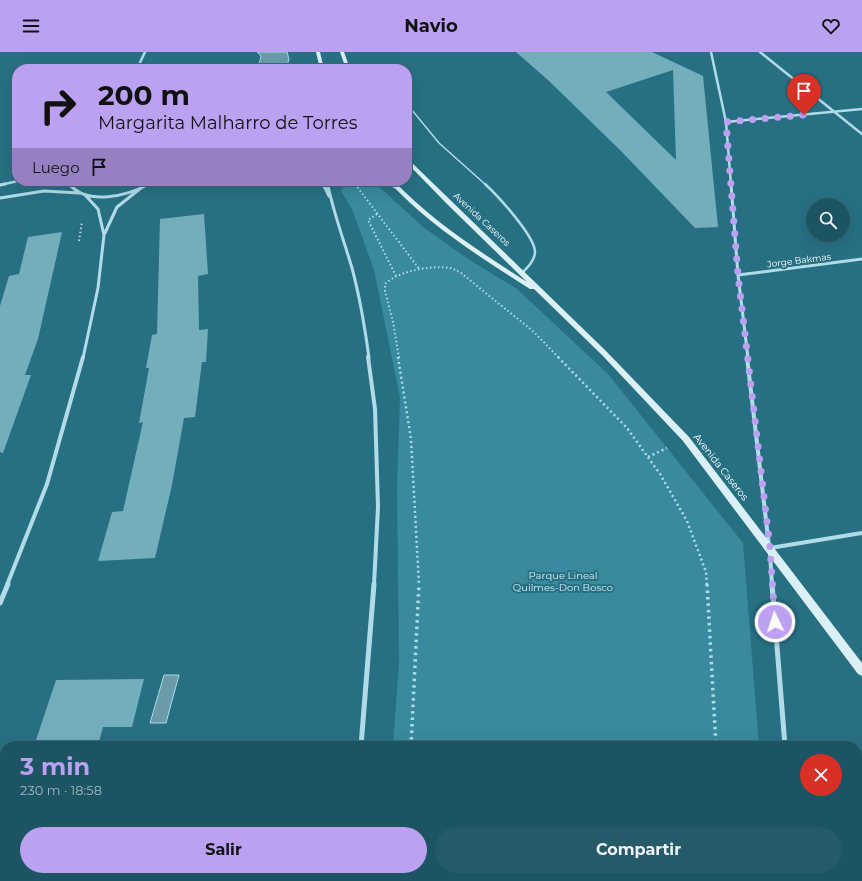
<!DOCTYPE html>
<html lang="es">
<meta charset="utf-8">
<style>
:root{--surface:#1d5463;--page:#255a69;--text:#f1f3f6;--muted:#a0b7be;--line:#3b6a78;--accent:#bca0f2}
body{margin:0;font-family:Montserrat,sans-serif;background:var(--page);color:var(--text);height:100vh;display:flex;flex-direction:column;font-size:15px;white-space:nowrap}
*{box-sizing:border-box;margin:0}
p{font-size:13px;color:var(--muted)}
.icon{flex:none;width:22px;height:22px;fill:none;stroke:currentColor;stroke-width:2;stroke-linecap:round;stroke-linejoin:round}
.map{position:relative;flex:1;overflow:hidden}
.sheet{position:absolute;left:0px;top:689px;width:862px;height:140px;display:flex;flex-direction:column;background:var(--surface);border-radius:16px 16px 0 0;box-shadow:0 4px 16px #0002,0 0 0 1px var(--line)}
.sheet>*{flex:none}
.hud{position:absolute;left:12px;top:12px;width:400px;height:122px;border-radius:16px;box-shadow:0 4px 16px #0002,0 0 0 1px var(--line);background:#bca0f2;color:#111;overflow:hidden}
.tools{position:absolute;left:806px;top:146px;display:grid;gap:8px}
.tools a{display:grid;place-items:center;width:44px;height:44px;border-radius:50%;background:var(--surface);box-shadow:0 4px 16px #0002,0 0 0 1px var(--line);font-size:20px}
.pin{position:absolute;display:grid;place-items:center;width:34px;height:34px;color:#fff;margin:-41px -17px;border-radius:50% 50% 50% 0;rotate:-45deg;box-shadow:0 0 4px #0007}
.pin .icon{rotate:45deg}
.me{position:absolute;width:44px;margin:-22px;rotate:356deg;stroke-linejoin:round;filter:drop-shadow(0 0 3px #0008)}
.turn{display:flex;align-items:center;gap:14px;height:84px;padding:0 20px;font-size:18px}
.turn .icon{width:52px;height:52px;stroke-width:2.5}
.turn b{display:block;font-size:28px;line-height:34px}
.then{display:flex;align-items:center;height:38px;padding:0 20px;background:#0003;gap:8px;font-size:15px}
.round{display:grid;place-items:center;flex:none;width:42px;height:42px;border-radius:21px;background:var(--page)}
.summary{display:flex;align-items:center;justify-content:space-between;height:68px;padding:0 20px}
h1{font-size:24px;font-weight:700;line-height:30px;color:var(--accent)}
.action{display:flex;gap:8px;margin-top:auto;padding:8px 20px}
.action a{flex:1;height:46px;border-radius:24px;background:var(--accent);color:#111;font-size:16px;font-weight:700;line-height:46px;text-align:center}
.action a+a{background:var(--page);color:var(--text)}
header{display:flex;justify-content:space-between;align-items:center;height:52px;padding:0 20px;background:var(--accent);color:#111;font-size:18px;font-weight:700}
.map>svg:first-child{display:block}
.green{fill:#398a9f}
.water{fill:#6b9ba9;stroke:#a6dbe7}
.building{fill:#74aebc;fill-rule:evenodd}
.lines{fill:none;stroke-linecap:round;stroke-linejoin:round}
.path-far3{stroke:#b1dce7;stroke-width:1.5;stroke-dasharray:1 1.5;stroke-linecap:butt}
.path-far2{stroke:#b1dce7;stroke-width:2;stroke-dasharray:1.5 2.5;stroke-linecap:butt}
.path-far1{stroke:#b1dce7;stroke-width:2.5;stroke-dasharray:2 3;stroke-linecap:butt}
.path{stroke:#b1dce7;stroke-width:3.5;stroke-dasharray:2.5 4;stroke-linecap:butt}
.lane-far1{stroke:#b1dce7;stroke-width:1.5}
.lane{stroke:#b1dce7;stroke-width:2.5}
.street-far3{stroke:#b1dce7;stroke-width:2.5}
.street-far2{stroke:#b1dce7;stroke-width:3}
.street-far1{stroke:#b1dce7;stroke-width:4}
.street{stroke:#b1dce7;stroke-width:5}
.secondary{fill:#dbf0f6;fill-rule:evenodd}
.route{stroke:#bca0f2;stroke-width:7;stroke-dasharray:0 12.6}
.labels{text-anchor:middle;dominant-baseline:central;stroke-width:4;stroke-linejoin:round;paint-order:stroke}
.far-street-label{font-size:9px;fill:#fff;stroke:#277084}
.street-label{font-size:10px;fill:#fff;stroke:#277084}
.park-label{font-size:10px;fill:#d5eff6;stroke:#277084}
</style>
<header><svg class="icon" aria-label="menu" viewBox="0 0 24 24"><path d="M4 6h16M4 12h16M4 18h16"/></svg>Navio<svg class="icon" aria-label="heart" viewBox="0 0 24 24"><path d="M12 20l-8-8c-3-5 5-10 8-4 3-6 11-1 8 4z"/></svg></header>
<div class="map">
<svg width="862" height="829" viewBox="0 0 862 829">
<rect width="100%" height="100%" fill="#277084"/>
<!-- green -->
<path class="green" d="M350,129L374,130L423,175L465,205L517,237L608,322L743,491L759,694H393L399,609L397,436L400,345L374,218L352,157L341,139L345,131Z
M385,824H770V829H385Z"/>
<!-- water -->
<path class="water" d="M257,0H287L289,7L286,17H256L260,9L261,4Z
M164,623H179L166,671H150Z"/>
<!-- building -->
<path class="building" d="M516,0H652L703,24L718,175L695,176L621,99L548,28ZM673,18L676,108L606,40Z
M204,162L208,222L198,224L199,278L208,277L206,310H202L195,365L184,366L172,433L155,506L98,509L112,460L123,459L143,370L139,371L149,316H146L152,283L157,282L160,167Z
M62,180L38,287L25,323H31L3,401L0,400V254L9,224L19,222L28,185Z
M144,627L132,675H103L98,694H34L56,628Z"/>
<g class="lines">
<!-- path-far3 -->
<path class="path-far3" d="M353,129L356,133"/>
<!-- path-far2 -->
<path class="path-far2" d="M355,132L420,218
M377,162L368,168L396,224
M79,189L82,170
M399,306L393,270L385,239V232C398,219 432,213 450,216C454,217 457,219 461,221L534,280L559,306"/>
<!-- path-far1 -->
<path class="path-far1" d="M398,305L411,387L419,533
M558,305L627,376L660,422L687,469L706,520L707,533
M648,405L667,396"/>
<!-- path -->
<path class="path" d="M707,532L716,694
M411,694L419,532
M723,824V829
M400,829L401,824"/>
<!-- lane-far1 -->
<path class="lane-far1" d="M346,13L374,17
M407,52L439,91L486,133"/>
<!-- lane -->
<path class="lane" d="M485,132C497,143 535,184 535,200C535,208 528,215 522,221"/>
<!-- street-far3 -->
<path class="street-far3" d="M711,0L726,70L731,133
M760,0L862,82
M137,17L145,0
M726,70L862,57
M66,129L69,133
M321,129L323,133
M385,129L392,133
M0,133L18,129
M148,133L155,129
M329,133L331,129"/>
<!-- street-far2 -->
<path class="street-far2" d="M69,132C88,154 127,144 149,132
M323,132L329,144
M329,132L328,134C334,162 344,189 352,216C360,246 365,276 369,306
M390,132L395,135
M731,132L738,223L748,306
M0,133L5,132
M85,143L98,157L104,183
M0,146L44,139L79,141
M738,223L862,207
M83,306L98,236L104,183L117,155L141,136"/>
<!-- street-far1 -->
<path class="street-far1" d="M368,305L375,357L378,455L374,533
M747,305L769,494
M770,496L862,481
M770,501L772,533
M7,533L47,432L83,305"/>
<!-- street -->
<path class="street" d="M772,532L785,694
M0,551L8,532
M361,694L374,532
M345,824V829
M801,824L802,829"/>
<!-- secondary -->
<path class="secondary" d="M316,0H320L324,17H320Z
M340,0H344L350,17H346Z
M407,106L606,299L689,385L862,611V624L858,622L683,389L602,303L534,237H530C480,205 430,174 389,130L388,129H394C433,170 479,199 527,230L447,152L407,111Z"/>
</g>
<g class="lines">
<!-- route -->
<path class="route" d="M775,570L770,496L738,223L726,70L804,63"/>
</g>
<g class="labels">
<!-- far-street labels -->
<g class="far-street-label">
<text transform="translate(482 167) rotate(43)">Avenida Caseros</text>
<text transform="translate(799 208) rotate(-7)">Jorge Bakmas</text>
</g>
<!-- street labels -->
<g class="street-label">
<text transform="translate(721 415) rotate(52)">Avenida Caseros</text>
</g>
<!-- park labels -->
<g class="park-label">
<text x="563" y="523">Parque Lineal<tspan x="563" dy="12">Quilmes-Don Bosco</tspan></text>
</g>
</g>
</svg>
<div class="tools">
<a><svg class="icon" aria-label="search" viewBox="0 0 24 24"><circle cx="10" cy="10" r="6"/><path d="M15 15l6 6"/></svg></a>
</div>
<div class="pin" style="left:804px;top:63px;background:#d93025"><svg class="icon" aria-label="arrive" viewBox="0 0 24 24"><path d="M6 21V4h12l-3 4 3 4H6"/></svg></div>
<svg class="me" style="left:775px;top:570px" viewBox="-20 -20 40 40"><circle r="17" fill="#bca0f2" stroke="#fff" stroke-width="3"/><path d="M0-11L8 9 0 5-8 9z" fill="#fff"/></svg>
<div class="hud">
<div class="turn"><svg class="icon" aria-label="right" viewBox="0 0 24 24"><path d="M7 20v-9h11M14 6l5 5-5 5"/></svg><div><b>200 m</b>Margarita Malharro de Torres</div></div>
<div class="then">Luego<svg class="icon" aria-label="arrive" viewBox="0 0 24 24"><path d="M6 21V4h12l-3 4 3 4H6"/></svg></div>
</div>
<section class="sheet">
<div class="summary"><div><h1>3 min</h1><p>230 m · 18:58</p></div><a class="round" style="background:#d93025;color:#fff"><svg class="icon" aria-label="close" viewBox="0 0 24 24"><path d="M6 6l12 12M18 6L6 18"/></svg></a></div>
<div class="action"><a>Salir</a><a>Compartir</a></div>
</section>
</div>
